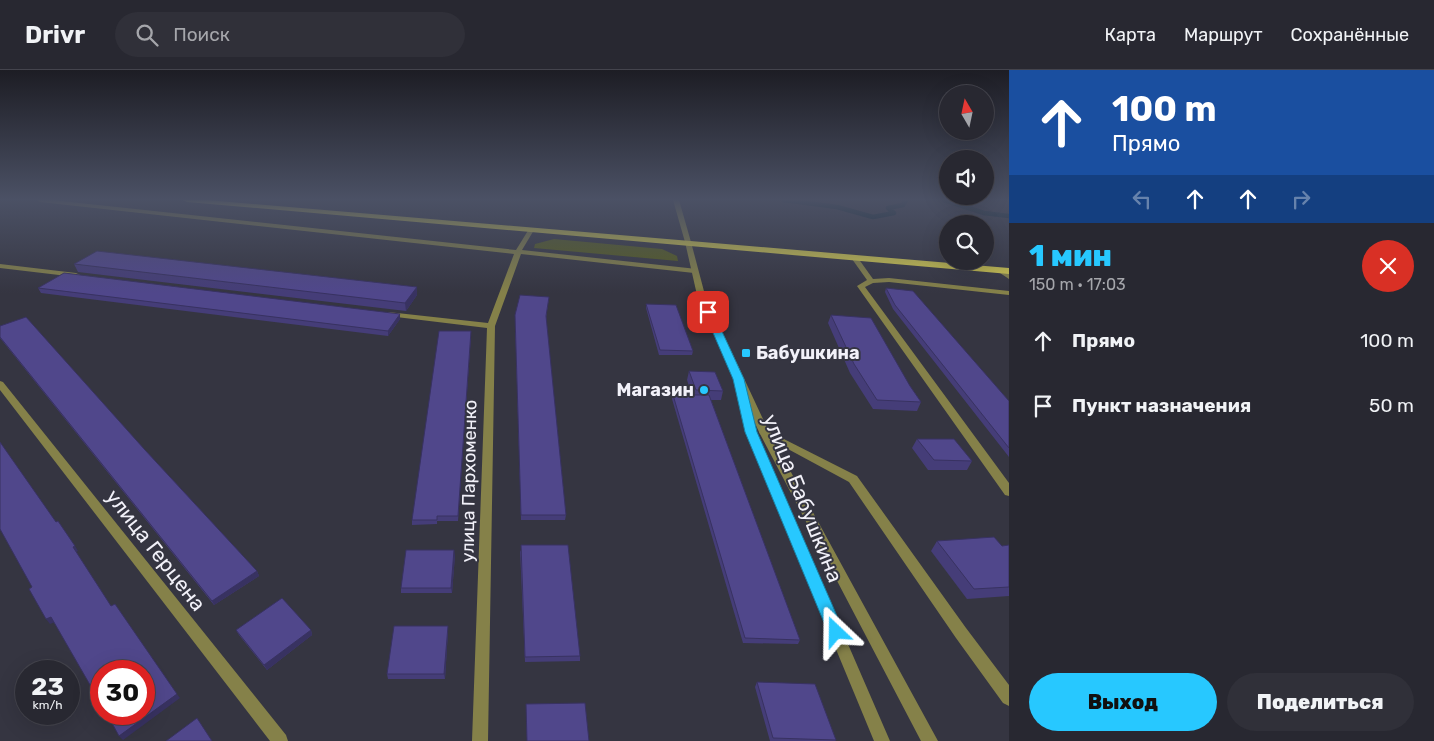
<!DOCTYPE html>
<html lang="ru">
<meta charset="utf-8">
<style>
:root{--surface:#282831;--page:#303039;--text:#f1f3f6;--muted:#a5a6ab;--line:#44444d;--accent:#27c8ff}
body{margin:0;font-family:Rubik,sans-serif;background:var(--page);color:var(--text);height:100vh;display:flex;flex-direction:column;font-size:19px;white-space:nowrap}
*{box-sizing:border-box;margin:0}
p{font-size:16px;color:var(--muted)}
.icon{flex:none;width:28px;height:28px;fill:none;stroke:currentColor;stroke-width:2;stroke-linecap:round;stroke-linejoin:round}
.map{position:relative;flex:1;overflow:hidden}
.panel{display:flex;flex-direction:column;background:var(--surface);width:425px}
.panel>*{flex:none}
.top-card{background:#1a4fa0;color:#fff;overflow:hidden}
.needle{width:32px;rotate:351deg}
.tools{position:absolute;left:939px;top:15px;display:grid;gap:10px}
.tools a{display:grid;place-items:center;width:55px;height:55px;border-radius:50%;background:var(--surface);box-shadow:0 5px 20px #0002,0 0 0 1px var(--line);font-size:25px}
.speed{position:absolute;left:15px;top:590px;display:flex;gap:10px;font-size:25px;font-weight:700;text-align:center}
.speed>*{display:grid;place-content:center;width:65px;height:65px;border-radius:50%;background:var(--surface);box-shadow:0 5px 20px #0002,0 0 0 1px var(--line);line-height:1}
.speed small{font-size:12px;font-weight:400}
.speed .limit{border:8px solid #d22;background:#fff;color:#111}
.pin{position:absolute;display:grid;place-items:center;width:42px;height:42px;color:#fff;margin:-21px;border-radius:10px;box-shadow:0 2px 8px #0006}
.me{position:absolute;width:55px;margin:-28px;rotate:337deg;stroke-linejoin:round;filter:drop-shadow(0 0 4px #0008)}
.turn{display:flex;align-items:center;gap:18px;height:105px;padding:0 20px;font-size:22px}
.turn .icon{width:65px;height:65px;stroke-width:2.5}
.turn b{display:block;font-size:35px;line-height:42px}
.lanes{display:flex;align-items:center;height:48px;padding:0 20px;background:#0003;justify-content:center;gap:25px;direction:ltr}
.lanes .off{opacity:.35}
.round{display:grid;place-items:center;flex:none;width:52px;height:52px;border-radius:26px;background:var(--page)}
.overview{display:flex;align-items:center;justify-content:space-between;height:85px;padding:0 20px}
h1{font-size:30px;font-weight:800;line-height:38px;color:var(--accent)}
.action{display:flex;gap:10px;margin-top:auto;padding:10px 20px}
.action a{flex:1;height:58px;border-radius:30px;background:var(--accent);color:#111;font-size:20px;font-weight:800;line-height:58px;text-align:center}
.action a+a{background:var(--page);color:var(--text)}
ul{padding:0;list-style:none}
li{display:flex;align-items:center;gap:15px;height:65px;padding:0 20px}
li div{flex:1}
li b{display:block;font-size:19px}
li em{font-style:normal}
header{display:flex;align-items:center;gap:30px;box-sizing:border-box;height:70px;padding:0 25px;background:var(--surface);border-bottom:1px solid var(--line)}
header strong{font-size:24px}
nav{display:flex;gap:28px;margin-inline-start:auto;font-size:18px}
.search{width:350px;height:45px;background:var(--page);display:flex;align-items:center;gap:12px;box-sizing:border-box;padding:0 18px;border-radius:28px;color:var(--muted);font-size:19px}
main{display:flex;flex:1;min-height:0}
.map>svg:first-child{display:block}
.green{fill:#565c1e}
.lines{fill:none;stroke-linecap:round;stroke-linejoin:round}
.stream{stroke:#062130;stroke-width:4.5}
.minor{fill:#858149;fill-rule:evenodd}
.tertiary{fill:#858149;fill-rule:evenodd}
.primary{fill:#d3ca4d;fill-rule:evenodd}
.wall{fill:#453d78}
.shaded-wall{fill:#383261}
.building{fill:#50478b;stroke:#383261}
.route{fill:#27c8ff;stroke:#1982a6}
.poi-dot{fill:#27c8ff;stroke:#353541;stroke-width:2}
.labels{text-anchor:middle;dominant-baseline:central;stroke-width:4;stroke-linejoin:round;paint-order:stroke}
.poi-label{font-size:18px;font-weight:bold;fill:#f2f1f9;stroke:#353541;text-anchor:start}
.street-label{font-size:18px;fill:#f2f1f9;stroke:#353541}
.near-street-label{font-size:21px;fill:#f2f1f9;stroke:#353541}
</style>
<header>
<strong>Drivr</strong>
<div class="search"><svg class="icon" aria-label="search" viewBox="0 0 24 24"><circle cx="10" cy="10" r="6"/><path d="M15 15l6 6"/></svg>Поиск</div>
<nav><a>Карта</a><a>Маршрут</a><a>Сохранённые</a></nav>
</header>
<main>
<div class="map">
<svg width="1009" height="671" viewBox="0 0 1009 671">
<rect width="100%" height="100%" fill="#353541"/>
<!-- green -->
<path class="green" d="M554,169L662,179L677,186L678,191L534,178L535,174Z"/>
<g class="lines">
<!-- stream -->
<path class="stream" d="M784,130L837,137L873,147L894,143L888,138L903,135L906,130
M944,130L984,143L1009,146"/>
<!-- minor -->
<path class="minor" d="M37,130H52L516,180L529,159L531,158L534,160L522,180L697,199V203H694L521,184L495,256L488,671H472L487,258L388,246L384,244L388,242L488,253L514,184L40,132Z
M673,130H679L691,172L690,173L685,172Z
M856,187L858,188L873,209L889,208L1009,221V225L889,212L873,213L865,217L1009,413V426L1005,425L857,216L867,210L852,189Z
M0,194L76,203L80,205L76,207L0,198Z
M1000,199H1006L1009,203V209L1000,203Z
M739,309L744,312L756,362L890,671H874L746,362L734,312Z
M0,311L3,312L286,665L288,671H270L0,320Z
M764,359L857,406L966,558L1009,615V636L1003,633L956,568L849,412L760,364L759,362L760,360Z"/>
<!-- tertiary -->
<path class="tertiary" d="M688,170L691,172L705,225L769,362L938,671H921L759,362L697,225L685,172Z"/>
<!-- primary -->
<path class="primary" d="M183,130H207L1009,198V204L187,132Z"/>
</g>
<!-- wall -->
<path class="wall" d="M74,194L417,217V225L406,241L78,202Z
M38,218L400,249L388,266L41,223Z
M886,218L1009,331V387L893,239L885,222Z
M549,227L546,248L566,445L565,450H521L515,250Z
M646,234L693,281L692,285H659L646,238Z
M831,245L910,316L921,332L917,341L873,339L850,303L828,253Z
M0,256L145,380L257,501L259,506L214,535L0,268Z
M471,265L458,451H437V454L412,455V450Z
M689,301L723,321L721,330H711L800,570L798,574L743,573L672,329L673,325H692L687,310Z
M917,369L972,391L967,400H928L912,378Z
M937,471L1002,476L1009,475V526L967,529L931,481Z
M520,480L580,586V591L525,592Z
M455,485L452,523H401V518Z
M236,560H311L312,565L267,600L239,565Z
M448,561L445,609H388L387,604Z
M757,612L836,670L835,671H770L755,617Z"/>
<!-- shaded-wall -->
<path class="shaded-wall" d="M417,217V225L406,241L405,233Z
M400,244V249L388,266V261Z
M471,261V265L458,451V446Z
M75,476L78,481L76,482L73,477Z
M454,480L455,485L452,523L451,518Z
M257,501L259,506L214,535L212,531Z
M51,547L55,552L50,554L46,549Z
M448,556V561L445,609L444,604Z
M311,560L312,565L267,600L264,595Z
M177,624L180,628L123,670L119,666Z"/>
<!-- building -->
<path class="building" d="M97,181L417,217L405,233L74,194Z
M64,203L400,244L388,261L38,218Z
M886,218L913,221L1009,331V378L895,235Z
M520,225L549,227L546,246L566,445H521L515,245Z
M646,234L676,235L693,281L660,280Z
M831,245L871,248L910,316L921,332L877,330L854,294Z
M26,247L145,380L257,501L212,531L0,267V256Z
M439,261H471L458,446H437V450H412Z
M689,301L715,302L723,321L696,320Z
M673,325H709L800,570L745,568Z
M917,369H954L972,391L934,390Z
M0,372L56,452L58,451L75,476L73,477L111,536L115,534L177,624L119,666L107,644H144V601H101V634L51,547L46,549L29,519L32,517L0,459Z
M994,467L1002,476L1009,475V517L974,519L937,471Z
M521,475H568L580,586L525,587Z
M406,480H454L451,518H401Z
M282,528L311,560L264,595L236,560Z
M394,556H448L444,604H387Z
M757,612L815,614L836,670L773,668Z
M585,633L589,671H527L526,634Z
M197,648L212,671H166Z"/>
<!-- sky -->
<linearGradient id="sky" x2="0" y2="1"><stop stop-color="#1d1d24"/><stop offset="0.58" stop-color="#4b5165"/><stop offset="1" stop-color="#4b5165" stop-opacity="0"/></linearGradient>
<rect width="1009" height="223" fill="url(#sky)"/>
<!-- route -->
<path class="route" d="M708,239L713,242L744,309L757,362L844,562L842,567L836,569L830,567L745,362L733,309L704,242Z"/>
<!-- markers -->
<g class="poi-dot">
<rect x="741" y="278" width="10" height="10" rx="2.5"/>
<circle cx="704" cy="320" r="5"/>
</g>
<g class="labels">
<!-- poi labels -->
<g class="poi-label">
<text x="756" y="283">Бабушкина</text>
<text x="694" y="320" text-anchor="end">Магазин</text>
</g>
<!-- street labels -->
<g class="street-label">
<text transform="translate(469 411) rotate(-89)">улица Пархоменко</text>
</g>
<!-- near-street labels -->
<g class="near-street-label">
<text transform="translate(803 428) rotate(68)">улица Бабушкина</text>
<text transform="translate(156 480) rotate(52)">улица Герцена</text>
</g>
</g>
</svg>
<div class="tools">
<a><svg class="needle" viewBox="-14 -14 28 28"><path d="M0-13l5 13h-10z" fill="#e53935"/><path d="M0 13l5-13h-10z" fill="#a5a6ab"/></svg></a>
<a><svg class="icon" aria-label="sound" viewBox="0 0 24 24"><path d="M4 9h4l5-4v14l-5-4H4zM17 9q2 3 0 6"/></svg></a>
<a><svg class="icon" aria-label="search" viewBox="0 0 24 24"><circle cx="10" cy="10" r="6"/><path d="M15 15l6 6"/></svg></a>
</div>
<div class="speed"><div>23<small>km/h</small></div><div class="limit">30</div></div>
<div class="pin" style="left:708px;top:242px;background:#d93025"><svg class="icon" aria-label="arrive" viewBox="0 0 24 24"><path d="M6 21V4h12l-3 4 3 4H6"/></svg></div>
<svg class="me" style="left:836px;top:562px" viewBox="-20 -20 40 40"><path d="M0-17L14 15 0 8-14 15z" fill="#27c8ff" stroke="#fff" stroke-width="4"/></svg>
</div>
<section class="panel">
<div class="top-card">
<div class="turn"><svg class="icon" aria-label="ahead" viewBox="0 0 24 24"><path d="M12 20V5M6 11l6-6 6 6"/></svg><div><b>100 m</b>Прямо</div></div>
<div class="lanes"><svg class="icon off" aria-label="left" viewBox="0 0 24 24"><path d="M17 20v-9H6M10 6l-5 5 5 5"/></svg><svg class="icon" aria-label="ahead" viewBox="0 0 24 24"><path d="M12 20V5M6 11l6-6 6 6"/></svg><svg class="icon" aria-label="ahead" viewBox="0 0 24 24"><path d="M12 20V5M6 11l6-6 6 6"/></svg><svg class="icon off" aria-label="right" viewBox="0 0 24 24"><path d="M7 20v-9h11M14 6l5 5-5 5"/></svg></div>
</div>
<div class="overview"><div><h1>1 мин</h1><p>150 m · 17:03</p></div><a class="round" style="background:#d93025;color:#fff"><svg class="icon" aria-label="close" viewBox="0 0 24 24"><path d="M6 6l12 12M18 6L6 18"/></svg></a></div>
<ul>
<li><svg class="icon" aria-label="ahead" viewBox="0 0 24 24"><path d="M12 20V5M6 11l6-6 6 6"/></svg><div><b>Прямо</b></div><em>100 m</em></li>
<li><svg class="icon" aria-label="arrive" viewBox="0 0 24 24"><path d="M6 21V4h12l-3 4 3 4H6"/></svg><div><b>Пункт назначения</b></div><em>50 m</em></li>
</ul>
<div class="action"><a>Выход</a><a>Поделиться</a></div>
</section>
</main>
